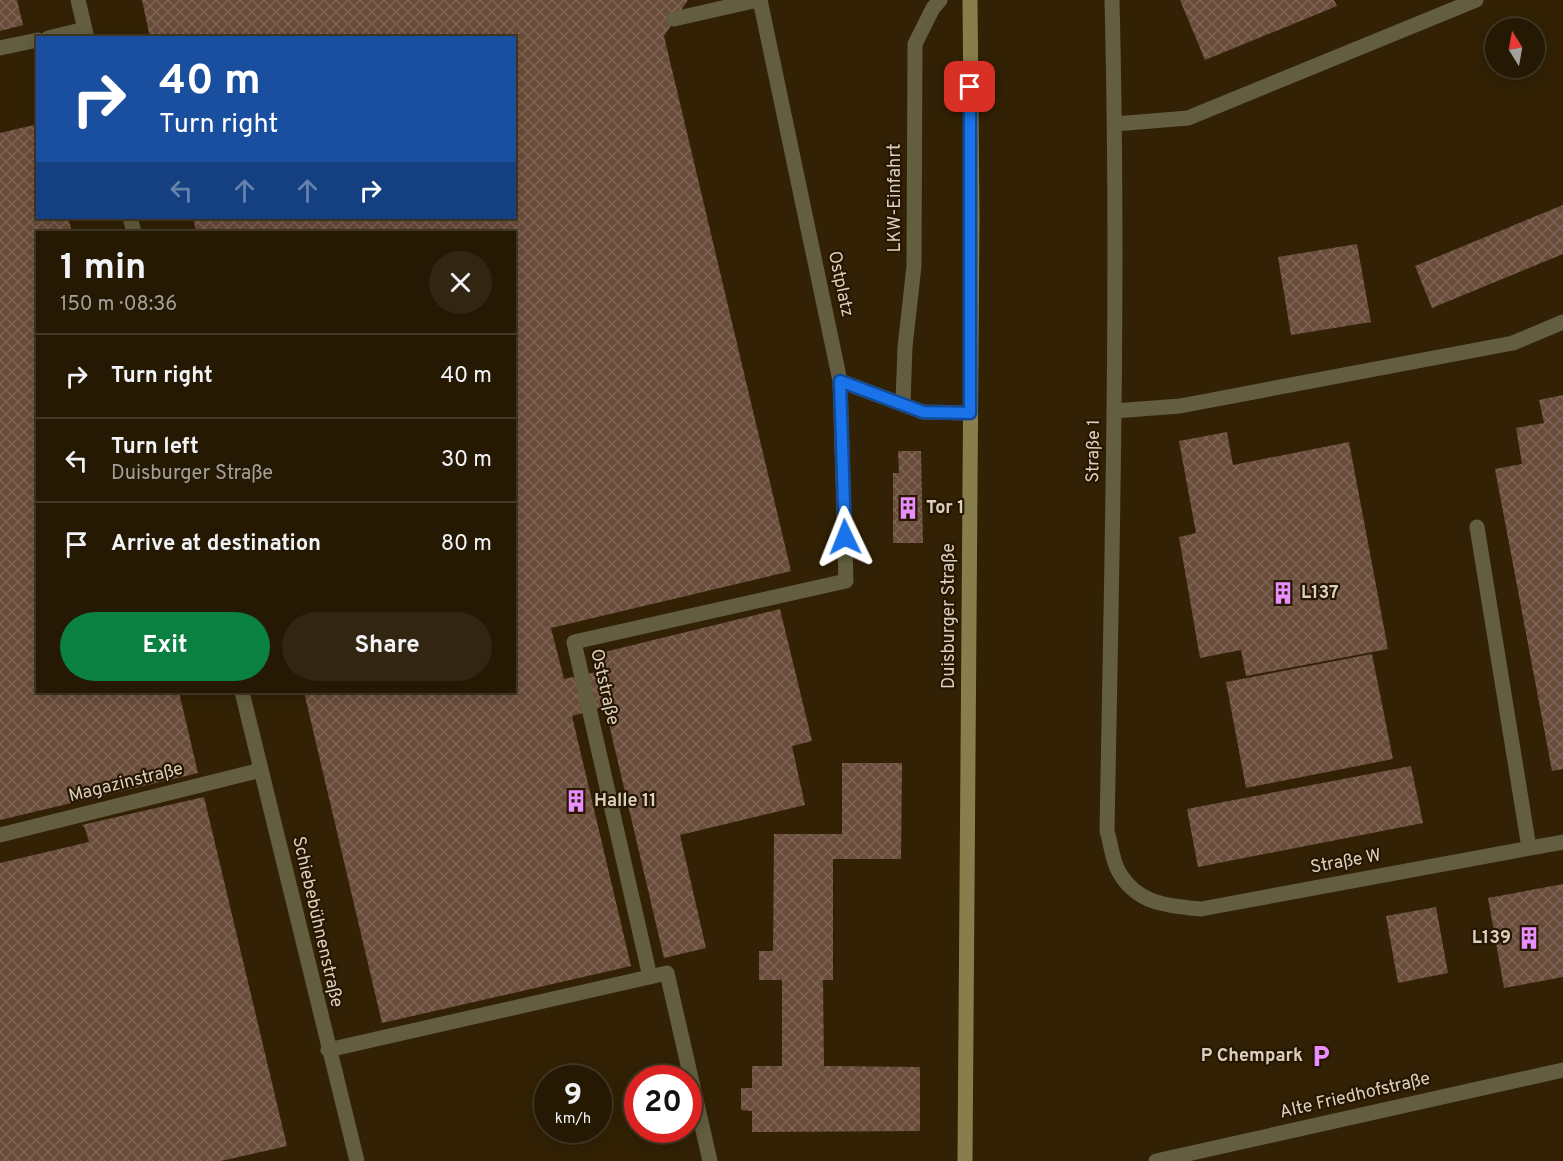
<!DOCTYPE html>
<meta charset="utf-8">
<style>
:root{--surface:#261903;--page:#322612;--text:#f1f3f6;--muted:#a4a09a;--line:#423825;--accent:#0b8043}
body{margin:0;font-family:Overpass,sans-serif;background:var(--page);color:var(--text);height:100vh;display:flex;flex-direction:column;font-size:22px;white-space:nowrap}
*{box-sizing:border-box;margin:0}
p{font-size:20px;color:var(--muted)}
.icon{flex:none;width:33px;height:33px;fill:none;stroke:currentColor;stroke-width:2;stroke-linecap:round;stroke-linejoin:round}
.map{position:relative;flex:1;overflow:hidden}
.panel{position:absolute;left:36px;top:231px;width:480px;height:462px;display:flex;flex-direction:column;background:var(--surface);border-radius:0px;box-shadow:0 3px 15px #0003,0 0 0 2px var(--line)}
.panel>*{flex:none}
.hud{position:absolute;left:36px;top:36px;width:480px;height:183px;border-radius:0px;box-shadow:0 3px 15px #0003,0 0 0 2px var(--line);background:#1a4fa0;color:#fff;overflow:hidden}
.needle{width:39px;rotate:349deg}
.tools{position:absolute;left:1485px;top:18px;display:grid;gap:12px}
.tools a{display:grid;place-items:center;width:60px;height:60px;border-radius:50%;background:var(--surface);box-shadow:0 3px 15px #0003,0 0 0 2px var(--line);font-size:30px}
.speed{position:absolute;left:534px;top:1065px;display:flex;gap:12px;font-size:30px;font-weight:700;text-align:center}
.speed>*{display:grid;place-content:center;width:78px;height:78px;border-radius:50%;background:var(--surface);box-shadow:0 3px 15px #0003,0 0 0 2px var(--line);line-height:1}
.speed small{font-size:15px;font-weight:400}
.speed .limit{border:9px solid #d22;background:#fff;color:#111}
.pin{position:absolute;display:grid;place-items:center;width:51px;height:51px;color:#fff;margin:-26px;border-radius:12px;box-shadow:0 3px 9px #0006}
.me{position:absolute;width:66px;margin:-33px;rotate:358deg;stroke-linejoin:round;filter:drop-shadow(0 0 4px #0008)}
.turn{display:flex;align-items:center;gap:21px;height:126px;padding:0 24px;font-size:27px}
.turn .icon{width:78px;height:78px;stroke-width:2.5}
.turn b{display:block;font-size:42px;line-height:51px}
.lanes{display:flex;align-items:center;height:57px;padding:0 24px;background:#0003;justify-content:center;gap:30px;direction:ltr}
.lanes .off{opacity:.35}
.round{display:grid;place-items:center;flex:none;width:63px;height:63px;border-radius:32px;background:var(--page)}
.headline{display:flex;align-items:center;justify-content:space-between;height:102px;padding:0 24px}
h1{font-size:36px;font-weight:700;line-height:45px}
.primary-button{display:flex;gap:12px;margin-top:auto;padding:12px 24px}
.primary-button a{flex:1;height:69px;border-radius:36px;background:var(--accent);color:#fff;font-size:24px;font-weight:700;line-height:69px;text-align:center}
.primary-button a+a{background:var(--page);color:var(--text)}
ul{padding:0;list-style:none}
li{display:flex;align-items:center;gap:18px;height:84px;padding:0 24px;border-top:2px solid var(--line)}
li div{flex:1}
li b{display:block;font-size:22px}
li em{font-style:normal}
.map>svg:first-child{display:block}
.building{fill:url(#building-cross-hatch)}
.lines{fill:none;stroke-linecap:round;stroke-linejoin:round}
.service{stroke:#635e3f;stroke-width:15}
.minor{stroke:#635e3f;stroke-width:15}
.secondary{stroke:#877e4c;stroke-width:15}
.route-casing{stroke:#114b97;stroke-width:15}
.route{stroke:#1a73e8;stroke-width:10}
.labels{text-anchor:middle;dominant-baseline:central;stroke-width:4.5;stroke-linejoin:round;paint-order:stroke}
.street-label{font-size:18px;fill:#dbd0c0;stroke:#271700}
.poi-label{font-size:18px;font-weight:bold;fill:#dbd0c0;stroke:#271700;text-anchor:start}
</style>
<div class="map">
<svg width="1563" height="1161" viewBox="0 0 1563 1161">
<defs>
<pattern id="building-cross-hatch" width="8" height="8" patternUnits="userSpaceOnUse" patternTransform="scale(1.5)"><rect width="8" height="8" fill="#6a4c3a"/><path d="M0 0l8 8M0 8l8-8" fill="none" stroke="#7f6555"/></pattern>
</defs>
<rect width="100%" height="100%" fill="#322104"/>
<!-- building -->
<path class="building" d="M0,0H17L23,25L0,31Z
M142,0H688L664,36L791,571L551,628L564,679L596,672L592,655L780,609L812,741L792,746L805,805L680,835L706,948L664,958L605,707L572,716L631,966L382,1023L304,692H514V232H196L193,218H514V38H150Z
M1180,0H1334L1337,6L1205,60Z
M38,124V218H68L72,232H38V692H179L198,773L0,820V133Z
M1563,205V254L1432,308L1415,266Z
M1357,244L1371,322L1291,335L1278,257Z
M1563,395V769L1552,771L1495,469L1522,464L1516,428L1544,423L1539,400Z
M1227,432L1233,465L1349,442L1388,649L1246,676L1241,650L1200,658L1179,537L1196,533L1179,441Z
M898,451H921L923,543H893V473H899Z
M1372,654L1393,759L1246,788L1226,682Z
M842,763H902L901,859H833V980H823L824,1066L920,1067V1131L752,1132V1111L741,1110V1088H752V1066H782V980H759V951H773L774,834H842Z
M1411,766L1423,823L1198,867L1187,809Z
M204,797L287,1146L221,1161H0V863L89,842L85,828L82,825Z
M1563,884V977L1504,988L1488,898Z
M1436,907L1448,973L1398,983L1386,916Z"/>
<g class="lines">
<!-- service -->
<path class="service" d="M78,0L87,38
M1112,0C1119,277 1112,554 1107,831C1111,843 1112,861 1119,872C1137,904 1168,906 1201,909L1563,842
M674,19L758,0
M48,38L85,29
M0,48L38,40
M1115,124L1188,118L1476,0
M130,218L134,232
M840,381L923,412L970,413
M903,403L905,347L914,266L915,44L933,8L940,0
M1114,411L1180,406L1513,343L1563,322
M1477,527L1529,848
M242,692L357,1161
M0,835L261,770
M650,977L574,642L846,581L840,381L760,0
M328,1050L667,973L710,1161"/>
<!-- minor -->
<path class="minor" d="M1156,1161L1563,1070"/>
<!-- secondary -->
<path class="secondary" d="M965,1161L972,217L970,0"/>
</g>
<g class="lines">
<!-- route casing -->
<g class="route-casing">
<path id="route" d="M845,537L840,381L923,412L970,413V87"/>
</g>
<!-- route -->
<use href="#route" class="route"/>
</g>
<!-- icons -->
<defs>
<g id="building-bare" transform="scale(1.8)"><path d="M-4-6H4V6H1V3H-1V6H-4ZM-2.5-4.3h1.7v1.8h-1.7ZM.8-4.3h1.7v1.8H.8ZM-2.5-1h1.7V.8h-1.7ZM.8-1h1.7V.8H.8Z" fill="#e88eff" stroke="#271700" stroke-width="2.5" paint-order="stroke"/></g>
<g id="parking-bare" transform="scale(1.8)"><path d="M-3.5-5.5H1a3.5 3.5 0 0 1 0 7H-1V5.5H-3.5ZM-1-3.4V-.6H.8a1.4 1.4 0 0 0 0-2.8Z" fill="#e88eff" stroke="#271700" stroke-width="2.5" paint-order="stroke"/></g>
</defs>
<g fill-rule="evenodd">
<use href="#building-bare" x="908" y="508"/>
<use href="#building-bare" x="1283" y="593"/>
<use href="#building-bare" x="576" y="801"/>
<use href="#building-bare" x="1529" y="938"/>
<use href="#parking-bare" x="1321" y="1056"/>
</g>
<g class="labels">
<!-- street labels -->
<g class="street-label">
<text transform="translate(895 198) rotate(-90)">LKW-Einfahrt</text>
<text transform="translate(840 284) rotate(78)">Ostplatz</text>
<text transform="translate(1094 451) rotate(-89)">Straße 1</text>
<text transform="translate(949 616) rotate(-90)">Duisburger Straße</text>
<text transform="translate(604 687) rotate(77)">Oststraße</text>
<text transform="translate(126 783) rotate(-14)">Magazinstraße</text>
<text transform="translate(1346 862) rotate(-10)">Straße W</text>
<text transform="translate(317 922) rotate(77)">Schiebebühnenstraße</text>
<text transform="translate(1355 1096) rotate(-13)">Alte Friedhofstraße</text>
</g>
<!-- poi labels -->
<g class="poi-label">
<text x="926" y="508">Tor 1</text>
<text x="1301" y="593">L137</text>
<text x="594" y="801">Halle 11</text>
<text x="1511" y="938" text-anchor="end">L139</text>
<text x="1303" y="1056" text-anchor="end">P Chempark</text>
</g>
</g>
</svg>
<div class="tools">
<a><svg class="needle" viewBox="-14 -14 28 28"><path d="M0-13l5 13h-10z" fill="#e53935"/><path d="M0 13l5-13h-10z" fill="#a4a09a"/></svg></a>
</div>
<div class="speed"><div>9<small>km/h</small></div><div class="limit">20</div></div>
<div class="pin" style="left:970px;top:87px;background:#d93025"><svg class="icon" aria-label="arrive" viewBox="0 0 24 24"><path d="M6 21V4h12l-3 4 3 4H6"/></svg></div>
<svg class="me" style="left:845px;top:537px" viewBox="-20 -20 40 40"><path d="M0-17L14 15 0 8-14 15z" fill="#1a73e8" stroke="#fff" stroke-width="4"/></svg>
<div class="hud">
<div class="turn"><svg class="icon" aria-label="right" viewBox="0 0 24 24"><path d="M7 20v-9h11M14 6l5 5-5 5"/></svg><div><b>40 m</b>Turn right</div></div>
<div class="lanes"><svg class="icon off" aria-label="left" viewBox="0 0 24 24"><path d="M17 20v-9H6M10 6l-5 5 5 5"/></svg><svg class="icon off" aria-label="ahead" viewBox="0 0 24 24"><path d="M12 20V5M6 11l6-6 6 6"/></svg><svg class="icon off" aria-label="ahead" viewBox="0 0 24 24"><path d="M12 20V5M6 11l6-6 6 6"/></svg><svg class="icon" aria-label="right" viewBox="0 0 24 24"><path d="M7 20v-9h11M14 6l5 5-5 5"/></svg></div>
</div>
<section class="panel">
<div class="headline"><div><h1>1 min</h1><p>150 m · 08:36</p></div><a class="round"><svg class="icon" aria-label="close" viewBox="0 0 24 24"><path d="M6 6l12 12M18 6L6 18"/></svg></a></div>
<ul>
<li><svg class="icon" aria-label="right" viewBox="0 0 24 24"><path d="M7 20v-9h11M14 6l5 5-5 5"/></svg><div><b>Turn right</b></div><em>40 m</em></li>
<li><svg class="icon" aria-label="left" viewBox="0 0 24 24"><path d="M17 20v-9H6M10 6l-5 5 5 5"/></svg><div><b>Turn left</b><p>Duisburger Straße</p></div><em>30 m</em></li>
<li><svg class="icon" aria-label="arrive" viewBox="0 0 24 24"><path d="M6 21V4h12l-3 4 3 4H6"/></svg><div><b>Arrive at destination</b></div><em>80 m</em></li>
</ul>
<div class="primary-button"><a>Exit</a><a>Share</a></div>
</section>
</div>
